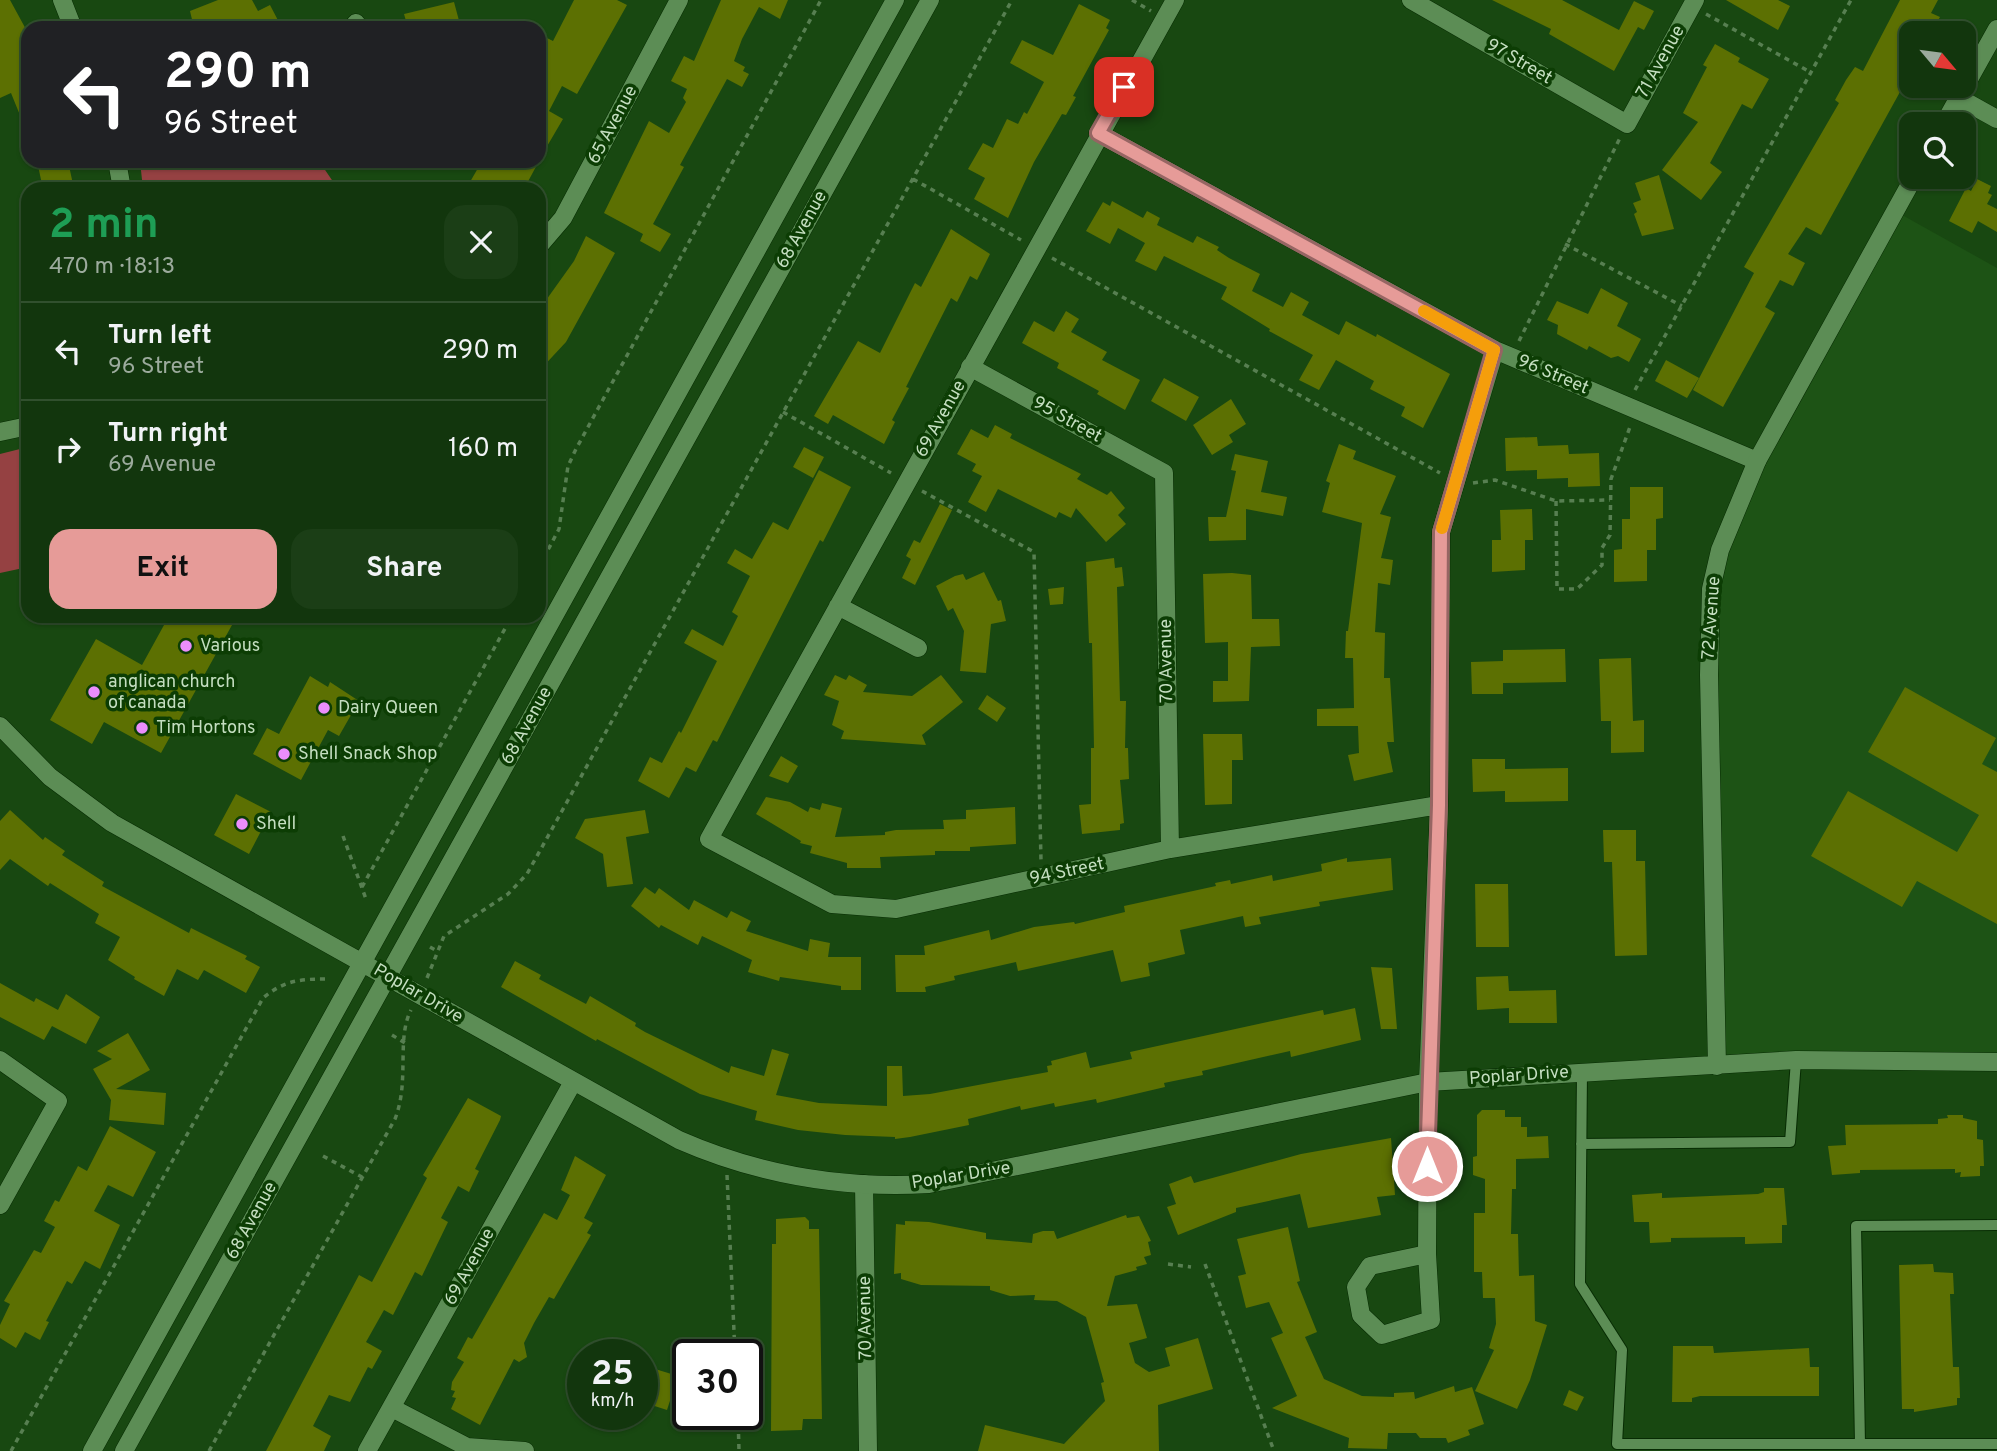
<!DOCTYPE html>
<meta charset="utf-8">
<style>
:root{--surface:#12360d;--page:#1b3e16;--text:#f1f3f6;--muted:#9cab9d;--line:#31502e;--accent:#e69b98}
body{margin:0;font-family:Overpass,sans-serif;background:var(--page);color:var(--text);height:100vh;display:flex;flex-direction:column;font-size:26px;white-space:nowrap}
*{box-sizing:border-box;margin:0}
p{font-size:23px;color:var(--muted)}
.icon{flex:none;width:38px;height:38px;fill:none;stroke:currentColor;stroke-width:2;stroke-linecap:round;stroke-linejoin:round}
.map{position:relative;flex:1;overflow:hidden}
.sheet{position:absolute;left:21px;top:182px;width:525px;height:441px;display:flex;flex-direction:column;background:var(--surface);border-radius:21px;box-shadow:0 2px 5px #0004,0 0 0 2px var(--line)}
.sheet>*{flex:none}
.hud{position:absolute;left:21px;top:21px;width:525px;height:147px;border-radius:21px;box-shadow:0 2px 5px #0004,0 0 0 2px var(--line);background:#202124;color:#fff;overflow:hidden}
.needle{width:46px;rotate:119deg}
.fabs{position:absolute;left:1899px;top:21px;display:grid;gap:14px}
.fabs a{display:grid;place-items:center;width:77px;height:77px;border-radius:14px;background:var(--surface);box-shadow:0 2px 5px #0004,0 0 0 2px var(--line);font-size:35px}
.speed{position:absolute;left:567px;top:1339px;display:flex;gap:14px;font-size:35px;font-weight:700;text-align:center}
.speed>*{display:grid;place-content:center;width:91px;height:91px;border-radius:50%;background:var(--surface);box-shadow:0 2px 5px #0004,0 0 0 2px var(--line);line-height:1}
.speed small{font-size:18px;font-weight:400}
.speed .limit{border:4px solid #111;border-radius:10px;background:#fff;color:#111}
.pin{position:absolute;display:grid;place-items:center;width:60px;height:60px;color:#fff;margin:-30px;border-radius:14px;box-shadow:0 4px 10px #0006}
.me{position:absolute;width:77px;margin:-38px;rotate:0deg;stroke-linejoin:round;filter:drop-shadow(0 0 5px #0008)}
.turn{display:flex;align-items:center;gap:24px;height:147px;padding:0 28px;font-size:32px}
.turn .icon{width:91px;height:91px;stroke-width:2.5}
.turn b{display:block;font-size:49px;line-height:60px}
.round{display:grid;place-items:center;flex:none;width:74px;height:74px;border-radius:21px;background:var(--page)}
.summary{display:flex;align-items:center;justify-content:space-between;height:119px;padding:0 28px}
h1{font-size:42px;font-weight:700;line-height:52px;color:#1e9e55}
.action{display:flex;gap:14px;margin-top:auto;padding:14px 28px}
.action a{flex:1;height:80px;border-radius:21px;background:var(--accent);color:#111;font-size:28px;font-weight:700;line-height:80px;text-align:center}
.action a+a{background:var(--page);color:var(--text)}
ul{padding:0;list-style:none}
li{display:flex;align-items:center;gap:21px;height:98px;padding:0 28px;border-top:2px solid var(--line)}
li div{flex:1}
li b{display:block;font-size:26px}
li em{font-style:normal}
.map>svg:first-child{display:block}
.built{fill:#1d5315}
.green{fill:#954142}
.building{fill:#5c7002}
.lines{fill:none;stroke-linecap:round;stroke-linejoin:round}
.lane-casing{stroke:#072c03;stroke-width:12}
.street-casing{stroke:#072c03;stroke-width:19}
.secondary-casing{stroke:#072c03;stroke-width:19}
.path{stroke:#577f51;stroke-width:3.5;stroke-dasharray:5 5;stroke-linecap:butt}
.lane{stroke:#5c8d55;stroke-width:10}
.street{stroke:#5c8d55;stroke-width:18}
.secondary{stroke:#5c8d55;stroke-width:18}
.route-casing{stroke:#966563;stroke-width:18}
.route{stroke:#e69b98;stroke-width:12}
.slow{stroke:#f59e0b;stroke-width:12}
.poi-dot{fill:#eb8dfc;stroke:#0c3d04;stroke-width:2.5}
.labels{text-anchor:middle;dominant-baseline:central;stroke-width:7;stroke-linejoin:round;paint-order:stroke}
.street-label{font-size:18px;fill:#c4dec0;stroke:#0c3d04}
.poi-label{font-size:18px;fill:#c4dec0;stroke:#0c3d04;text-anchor:start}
</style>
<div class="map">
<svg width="1997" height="1451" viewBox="0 0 1997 1451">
<rect width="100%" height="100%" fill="#184811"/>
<!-- built -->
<path class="built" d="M1895,211L1997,268V1062L1717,1066L1709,675L1720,550Z"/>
<!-- green -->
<path class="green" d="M140,161H319L338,189H143Z
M28,447V567L0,573V454Z"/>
<!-- building -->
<path class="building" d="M0,0H10L28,33L22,36L28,49V135L11,93L0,98Z
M218,0H252L258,11L270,5L282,28H194L190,11Z
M574,0H617L627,5L577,94L562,86L549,111L563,119L539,160V52L547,38L553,41Z
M721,0H788L780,19L759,7L742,39L734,61L745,67L743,71L749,74L742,87L727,79L680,165L684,167L653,224L671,234L660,252L640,241L643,234L604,213L649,121L669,133L686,102L683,98L687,89L671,81L684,56L694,61Z
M1492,0H1562L1619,30L1634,1L1654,11L1644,30L1638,27L1614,71L1549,34L1551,29Z
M1726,0H1778L1790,6L1778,30Z
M1900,0H1938L1931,13L1940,17L1931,33H1911L1904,54L1911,58V72L1821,235L1806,227L1788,254L1805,263L1793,286L1780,280L1765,307L1775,313L1723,407L1693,390L1754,273L1744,267L1839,103L1835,100L1846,80L1855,67L1863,71Z
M454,2L461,28H408L404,14Z
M1079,4L1110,20L1106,28L1109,30L1073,96L1076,97L1066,115L1062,114L1034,162L1008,218L974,199L985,178L968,169L983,143L993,148L1007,119L1018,124L1024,112L1027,114L1044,82L1010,63L1022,40L1053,55Z
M1715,44L1740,58L1738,62L1769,79L1752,109L1742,104L1710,163L1722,172L1701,200L1662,170L1698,122L1683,113L1707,67L1703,65Z
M37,161H68L74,189H43Z
M482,161H539L524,189H466Z
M1659,175L1674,229L1642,236L1634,214L1637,212L1633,203L1641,200L1635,183Z
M1977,179L1991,186L1988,193L1992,195L1987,204L1997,209V232L1978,221L1972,233L1949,221L1966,188L1971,191Z
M1112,201L1143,218L1147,211L1160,218L1157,225L1193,243L1197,236L1219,247L1217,250L1229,258L1260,274L1252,291L1283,307L1291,292L1309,302L1302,315L1339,335L1346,321L1376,337L1377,334L1450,374L1423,428L1401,416L1405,407L1370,389L1374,381L1336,360L1319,390L1299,380L1313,355L1269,331L1270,329L1221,299L1227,287L1164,256L1156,271L1135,261L1145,243L1118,228L1110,244L1086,231L1103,202L1110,206Z
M951,229L990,254L977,280L970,276L957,302L951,298L906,387L909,388L892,420L895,422L884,444L833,415L828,424L814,416L858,341L880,353L915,283L921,287Z
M586,236L615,253L566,342L539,371V310L574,261Z
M1601,288L1628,303L1617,326L1641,339L1629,362L1618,356L1611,358L1589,346L1587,350L1557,334L1558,325L1547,320L1557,301L1588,314Z
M1066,311L1079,319L1071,332L1107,352L1102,360L1140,380L1125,410L1097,394L1099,391L1057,368L1059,363L1022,343L1034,321L1054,332Z
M1666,360L1699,378L1687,398L1655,381Z
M1164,378L1199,397L1186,421L1151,401Z
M1231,399L1246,424L1229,435L1233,442L1212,455L1193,425Z
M995,425L1012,434L1010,438L1081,474L1077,479L1107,495L1111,491L1125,508L1118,515L1126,524L1106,542L1076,508L1071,518L1059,512L1056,518L998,489L986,512L968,502L982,476L972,471L976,464L957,454L971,429L988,438Z
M1537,437L1538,446L1568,445L1569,454L1599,453L1600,486L1568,487V478L1537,479V470L1506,471L1505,438Z
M1339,444L1356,451L1353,459L1396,476L1380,514L1391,517L1381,558L1393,560L1390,585L1378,583L1375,632L1385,633L1384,678H1390L1394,742H1387L1393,772L1354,781L1348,755L1359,753L1358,726H1317V709L1354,708L1353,658H1345L1346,631H1348L1362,523L1322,512L1330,483L1326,481Z
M804,447L824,457L813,478L793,467Z
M1235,454L1268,461L1261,492L1287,497L1283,516L1246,509V540L1209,541L1208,517H1226L1236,471L1231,470Z
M819,470L851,487L823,542L820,540L717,742L713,740L696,772L686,767L669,798L638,781L650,757L662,763L679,731L681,733L717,661L684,643L692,629L723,646L738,616L732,612L750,576L727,563L735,549L752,559L773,522L788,530Z
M1630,487H1663V518L1656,519V550H1647V581L1614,582V550L1622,549V519H1630Z
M940,504L952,510L915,585L902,578L911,559L906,556L914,540L920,543Z
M1532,509L1533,540H1525V570L1492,572V540H1501L1500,510Z
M1114,558L1115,568L1122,567L1124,586L1117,587L1120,701H1126L1125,748H1128L1129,779L1120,780L1124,823L1120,824V830L1082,834L1079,805L1091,804V748H1094L1092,643H1089L1086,562Z
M984,572L998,601L1001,600L1006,621L991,624L986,673L960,671L964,631L953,608L948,611L936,586L955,576L963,574L966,580Z
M1232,573L1251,575L1252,619H1279L1280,646L1251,647L1249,701L1213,702V681H1228V642L1205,643L1203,574Z
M1064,587L1063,604L1050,605L1048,589Z
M169,616H237L161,753L104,722L92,744L50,720L96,639L142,665Z
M1565,649L1566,682L1503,683V694H1472L1471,662L1503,661V650Z
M1631,658L1633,721L1644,720V752L1611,753V721H1601L1599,659Z
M835,675L846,680L849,675L867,685L863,692L912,696L941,675L963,702L922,735L926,745L841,739L844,731L832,725L839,701L824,695Z
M310,676L328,687L330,682L359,701L339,736L328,730L301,780L253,754L267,728L279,734Z
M1905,687L1996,738L1982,764L1997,772V924L1917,881L1902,907L1811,856L1848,791L1957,852L1979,815L1868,752Z
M987,695L1006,708L997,722L978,709Z
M1203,734H1242L1243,760H1232V804L1205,805Z
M781,756L798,766L788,783L769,776Z
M1472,759H1505V769L1568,768V801L1505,802V791L1473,792Z
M236,794L271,812L249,854L214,835Z
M766,797L790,802L808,812L810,807L820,810L822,803L842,808L835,837L885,835V832L896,830L944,829L943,820L966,819V810L1015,807L1016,844L970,847V851H935V855L880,857L881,868H847V863L810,853L812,846L800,843L801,841L756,814Z
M10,810L43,840L45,837L65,851L62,855L104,882L102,886L189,933L191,928L247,956L245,959L260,967L246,993L204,970L198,980L177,969L164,996L134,979L135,977L108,960L120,937L95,923L99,914L50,883L48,886L10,859L0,870V821Z
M645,810L649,833L626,837L633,884L607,887L603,854L575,838L585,819Z
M1603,830H1636V861H1645L1647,955L1615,956L1612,862H1604Z
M1347,858V862L1391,858L1393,890L1319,902L1320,906L1259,917L1261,924L1245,927L1243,916L1180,930L1185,954L1148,963L1150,976L1121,982L1113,950L1018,971L1016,962L954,976L955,980L925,987L926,992H896L895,955H925L924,946L989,930L991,940L1034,927L1074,922L1075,924L1125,912L1124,906L1216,886L1215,883L1230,880L1231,884L1272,875L1273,881L1322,871L1321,864Z
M1475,884H1508L1509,947H1476Z
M645,887L655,894L659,888L689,910L694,900L727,918L731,911L751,921L746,931L808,951L810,939L830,943L828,957H861V990H841V986L780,977L779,981L748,972L752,960L702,936L698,945L661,925L659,928L631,906Z
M515,961L541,975L539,979L586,1004L590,996L636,1023L635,1026L645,1032L729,1073L731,1066L764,1076L772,1049L789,1054L776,1095L819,1103L887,1106V1066H902L903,1096L930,1094L1048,1072L1047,1066L1052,1065L1051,1061L1086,1052L1090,1068L1132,1059L1130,1052L1323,1010L1324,1015L1355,1008L1361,1040L1291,1057L1290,1051L1250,1060L1202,1071L1203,1075L1164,1083L1165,1087L1097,1103L1096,1099L1055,1107L1054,1103L1021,1110L1020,1106L968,1119L969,1125L910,1137L895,1139V1137L845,1135L798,1130L755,1120L757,1111L700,1094L597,1039L596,1041L501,987Z
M1371,967L1392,968L1397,1029H1381Z
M1508,976L1509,991L1556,990L1557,1023H1509V1008L1477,1010L1476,977Z
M0,983L34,1002L36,998L58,1010L66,994L100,1017L86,1044L52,1026L44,1040L0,1017Z
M128,1033L150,1070L116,1089L166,1093L164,1125L109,1120L111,1100L93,1069L112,1059L97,1051Z
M468,1098L501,1116L500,1120L475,1169L479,1171L469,1192L458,1186L441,1218L448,1222L422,1276L415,1272L393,1315L384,1310L366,1342L382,1351L372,1369L368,1367L350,1402L329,1395L313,1426L331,1436L324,1451H266L359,1275L372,1282L427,1178L423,1175Z
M1482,1110H1505V1117H1521V1127H1527V1137L1548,1136L1549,1158L1516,1159V1189H1512L1511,1234H1518L1519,1276L1534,1275L1535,1321L1547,1325L1530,1380L1517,1409L1475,1391L1494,1350L1489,1348L1496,1324L1495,1298H1483L1482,1272H1474V1213H1485V1179L1473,1175V1157L1477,1156V1115Z
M1947,1115H1963V1118L1977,1121V1139L1983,1140L1984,1166H1980V1176L1960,1177L1961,1172L1955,1173V1169L1860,1170V1173L1832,1175L1828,1146L1846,1145L1845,1125L1938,1124V1119L1948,1118Z
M110,1126L156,1152L133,1197L108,1185L94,1211L120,1225L100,1269L85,1261L72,1284L67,1281L46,1321L49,1322L40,1340L25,1332L16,1348L0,1338V1325L10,1304L4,1301L34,1250L41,1253L55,1227L44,1221L55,1200L59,1202L78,1166L87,1171Z
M1391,1138L1395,1195L1377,1197L1381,1215L1308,1228L1300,1194L1236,1208V1212L1178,1235L1167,1207L1176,1204L1169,1184L1191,1176L1194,1183L1301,1154Z
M575,1156L606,1175L584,1218L593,1223L587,1233L591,1235L554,1299L549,1297L534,1323L524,1343L527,1357L519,1362L514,1359L480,1425L451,1409L456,1398L452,1397L455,1391L451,1390L452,1382L464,1362L457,1358L468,1337L472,1339L544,1213L557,1220L570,1195L561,1190Z
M1764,1188H1784L1787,1225H1782V1243L1745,1244V1237L1671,1238V1242L1650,1243L1649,1222H1634L1632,1195L1662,1193V1198L1758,1194L1764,1192Z
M1126,1215L1127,1218L1139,1216L1151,1241L1148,1242L1151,1255L1144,1257L1147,1264L1136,1267L1137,1270L1115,1276L1107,1306L1137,1304L1147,1338L1129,1343L1135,1363L1149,1372L1170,1366L1165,1348L1198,1338L1213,1389L1158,1405L1159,1451H978L985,1425L1064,1444L1105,1401L1101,1383L1104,1382L1086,1317L1057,1301L1034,1300L1035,1295L1010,1296L990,1290V1286L921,1285L901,1279V1273L894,1274L896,1224L905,1225V1221L929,1222L986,1233V1239L1032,1243L1033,1234L1043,1231H1054L1057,1239Z
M805,1217L809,1221V1229H819L822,1419H803L802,1430L771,1431L772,1244H776V1219Z
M1288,1227L1300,1281L1297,1282L1317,1332L1305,1337L1324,1379L1362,1396L1394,1397V1393L1414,1392L1415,1399L1454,1386L1455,1392L1472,1387L1484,1424L1468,1430L1470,1435L1448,1443L1446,1438H1420L1416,1433H1388L1387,1449L1348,1448L1349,1438L1272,1408L1297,1396L1271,1338L1283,1333L1269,1302L1246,1308L1238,1276L1246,1274L1237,1239Z
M1933,1264L1934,1272L1953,1273L1954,1294H1950L1953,1367H1959L1960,1398H1957V1405L1914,1412V1409H1902L1899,1265Z
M1673,1346H1713L1714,1353L1809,1348L1810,1367H1819V1396H1700L1692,1398V1402H1672Z
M642,1365L678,1376L667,1410L642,1402Z
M1569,1390L1584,1397L1577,1411L1563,1405Z"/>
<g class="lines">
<!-- lane casing -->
<g class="lane-casing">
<path id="lane" d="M1582,1072L1580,1284L1622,1350L1617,1444H1997
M1581,1144L1790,1142L1796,1060
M1860,1444L1856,1226L1997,1225"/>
</g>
<!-- street casing -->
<g class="street-casing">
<path id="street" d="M62,0L73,28
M1175,0L709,839L832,904L896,909L1170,849L1439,805
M1411,0L1627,124L1695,0
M352,28L356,23
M1098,133L1495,350L1757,461
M117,161L122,189
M539,246L563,218L679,0
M970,367L1164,473L1170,849
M0,432L28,426
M838,606L918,648
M0,1060L58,1101L0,1205
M864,1184L868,1451
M1427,1254L1370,1266L1356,1287L1361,1315L1382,1335L1431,1320L1427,1254L1428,1082L1439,805L1441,532L1495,350
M392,1408L467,1447L525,1451
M367,1451L573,1082"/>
</g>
<!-- secondary casing -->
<g class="secondary-casing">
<path id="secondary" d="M1959,98L1997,119
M1944,124L1997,29
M0,726L50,777L112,823L679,1140C759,1175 842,1189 929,1184L1428,1082L1796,1060L1997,1062
M1717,1066L1709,675L1711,589L1720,550L1757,461L1914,177
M92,1451L895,0
M124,1451L930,0"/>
</g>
<!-- path -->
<path class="path" d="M1132,0L1151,11
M1706,14L1810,72
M913,179L1021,240
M1565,244L1682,306
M1052,258L1440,473
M1519,341L1620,138
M1635,390L1851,0
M783,412L891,473
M1473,483L1495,480L1556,501L1610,500
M922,491L1034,552L1041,861
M1556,501L1557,589H1577L1602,565V548L1610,535L1611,479L1630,427
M539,567L559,529L568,466L576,449L821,0
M343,836L366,899
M362,887L512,616
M430,947L437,951
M427,978L444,936L508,894L527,874L1012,0
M392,1035L405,1043
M323,1156L362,1177
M727,1175L735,1354
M1168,1264L1191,1267
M1205,1264L1274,1451
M738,1414L739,1451
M11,1451L263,998C283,981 299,979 325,979
M209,1451L395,1119C410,1081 396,1039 411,1010"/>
<!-- lane -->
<use href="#lane" class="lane"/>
<!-- street -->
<use href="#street" class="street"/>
<!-- secondary -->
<use href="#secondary" class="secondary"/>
</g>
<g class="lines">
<!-- route casing -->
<g class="route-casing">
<path id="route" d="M1124,87L1098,133L1494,350L1441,532L1439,805L1427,1166"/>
</g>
<!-- route -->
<use href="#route" class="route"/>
<!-- slow -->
<path class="slow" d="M1424,311L1494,350L1442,528"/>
</g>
<!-- markers -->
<g class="poi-dot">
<circle cx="186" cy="646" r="7"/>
<circle cx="94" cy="692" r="7"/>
<circle cx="324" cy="708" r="7"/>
<circle cx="142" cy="728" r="7"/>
<circle cx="284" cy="754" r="7"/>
<circle cx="242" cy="824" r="7"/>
</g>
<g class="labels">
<!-- street labels -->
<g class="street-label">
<text transform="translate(1519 62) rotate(30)">97 Street</text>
<text transform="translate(1661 62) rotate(-61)">71 Avenue</text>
<text transform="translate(613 125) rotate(-62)">65 Avenue</text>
<text transform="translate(802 230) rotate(-61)">68 Avenue</text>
<text transform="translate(1553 375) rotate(23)">96 Street</text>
<text transform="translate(941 419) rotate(-61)">69 Avenue</text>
<text transform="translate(1067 420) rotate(29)">95 Street</text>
<text transform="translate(1712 618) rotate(-86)">72 Avenue</text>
<text transform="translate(1167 661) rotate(-91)">70 Avenue</text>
<text transform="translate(527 726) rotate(-61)">68 Avenue</text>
<text transform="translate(1067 872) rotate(-12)">94 Street</text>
<text transform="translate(418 994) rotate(30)">Poplar Drive</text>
<text transform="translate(1519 1076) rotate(-4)">Poplar Drive</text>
<text transform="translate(961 1176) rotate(-9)">Poplar Drive</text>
<text transform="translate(252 1221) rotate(-61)">68 Avenue</text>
<text transform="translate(470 1267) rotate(-61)">69 Avenue</text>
<text transform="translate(866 1318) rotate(-91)">70 Avenue</text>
</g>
<!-- poi labels -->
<g class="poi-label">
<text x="200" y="646">Various</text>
<text x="108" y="682">anglican church<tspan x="108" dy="21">of canada</tspan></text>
<text x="338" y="708">Dairy Queen</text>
<text x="156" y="728">Tim Hortons</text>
<text x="298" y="754">Shell Snack Shop</text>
<text x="256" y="824">Shell</text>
</g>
</g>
</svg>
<div class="fabs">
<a><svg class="needle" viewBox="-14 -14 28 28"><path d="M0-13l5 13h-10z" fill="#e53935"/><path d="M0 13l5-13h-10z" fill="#9cab9d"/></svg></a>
<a><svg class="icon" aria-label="search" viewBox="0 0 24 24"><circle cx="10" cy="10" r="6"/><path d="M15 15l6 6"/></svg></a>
</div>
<div class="speed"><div>25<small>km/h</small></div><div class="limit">30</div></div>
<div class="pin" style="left:1124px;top:87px;background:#d93025"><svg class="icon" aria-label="arrive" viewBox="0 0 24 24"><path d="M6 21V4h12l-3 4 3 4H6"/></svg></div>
<svg class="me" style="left:1427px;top:1166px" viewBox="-20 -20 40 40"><circle r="17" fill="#e69b98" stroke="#fff" stroke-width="3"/><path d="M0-11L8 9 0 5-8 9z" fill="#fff"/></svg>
<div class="hud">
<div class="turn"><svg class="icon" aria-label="left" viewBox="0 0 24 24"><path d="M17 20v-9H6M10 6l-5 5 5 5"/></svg><div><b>290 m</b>96 Street</div></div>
</div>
<section class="sheet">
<div class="summary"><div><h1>2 min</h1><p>470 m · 18:13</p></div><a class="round"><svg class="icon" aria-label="close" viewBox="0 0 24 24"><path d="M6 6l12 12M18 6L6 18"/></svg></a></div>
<ul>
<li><svg class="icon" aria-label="left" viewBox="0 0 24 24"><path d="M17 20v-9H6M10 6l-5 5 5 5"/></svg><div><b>Turn left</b><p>96 Street</p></div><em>290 m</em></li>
<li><svg class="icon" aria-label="right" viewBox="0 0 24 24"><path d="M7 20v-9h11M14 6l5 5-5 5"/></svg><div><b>Turn right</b><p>69 Avenue</p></div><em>160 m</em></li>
</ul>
<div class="action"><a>Exit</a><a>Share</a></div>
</section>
</div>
